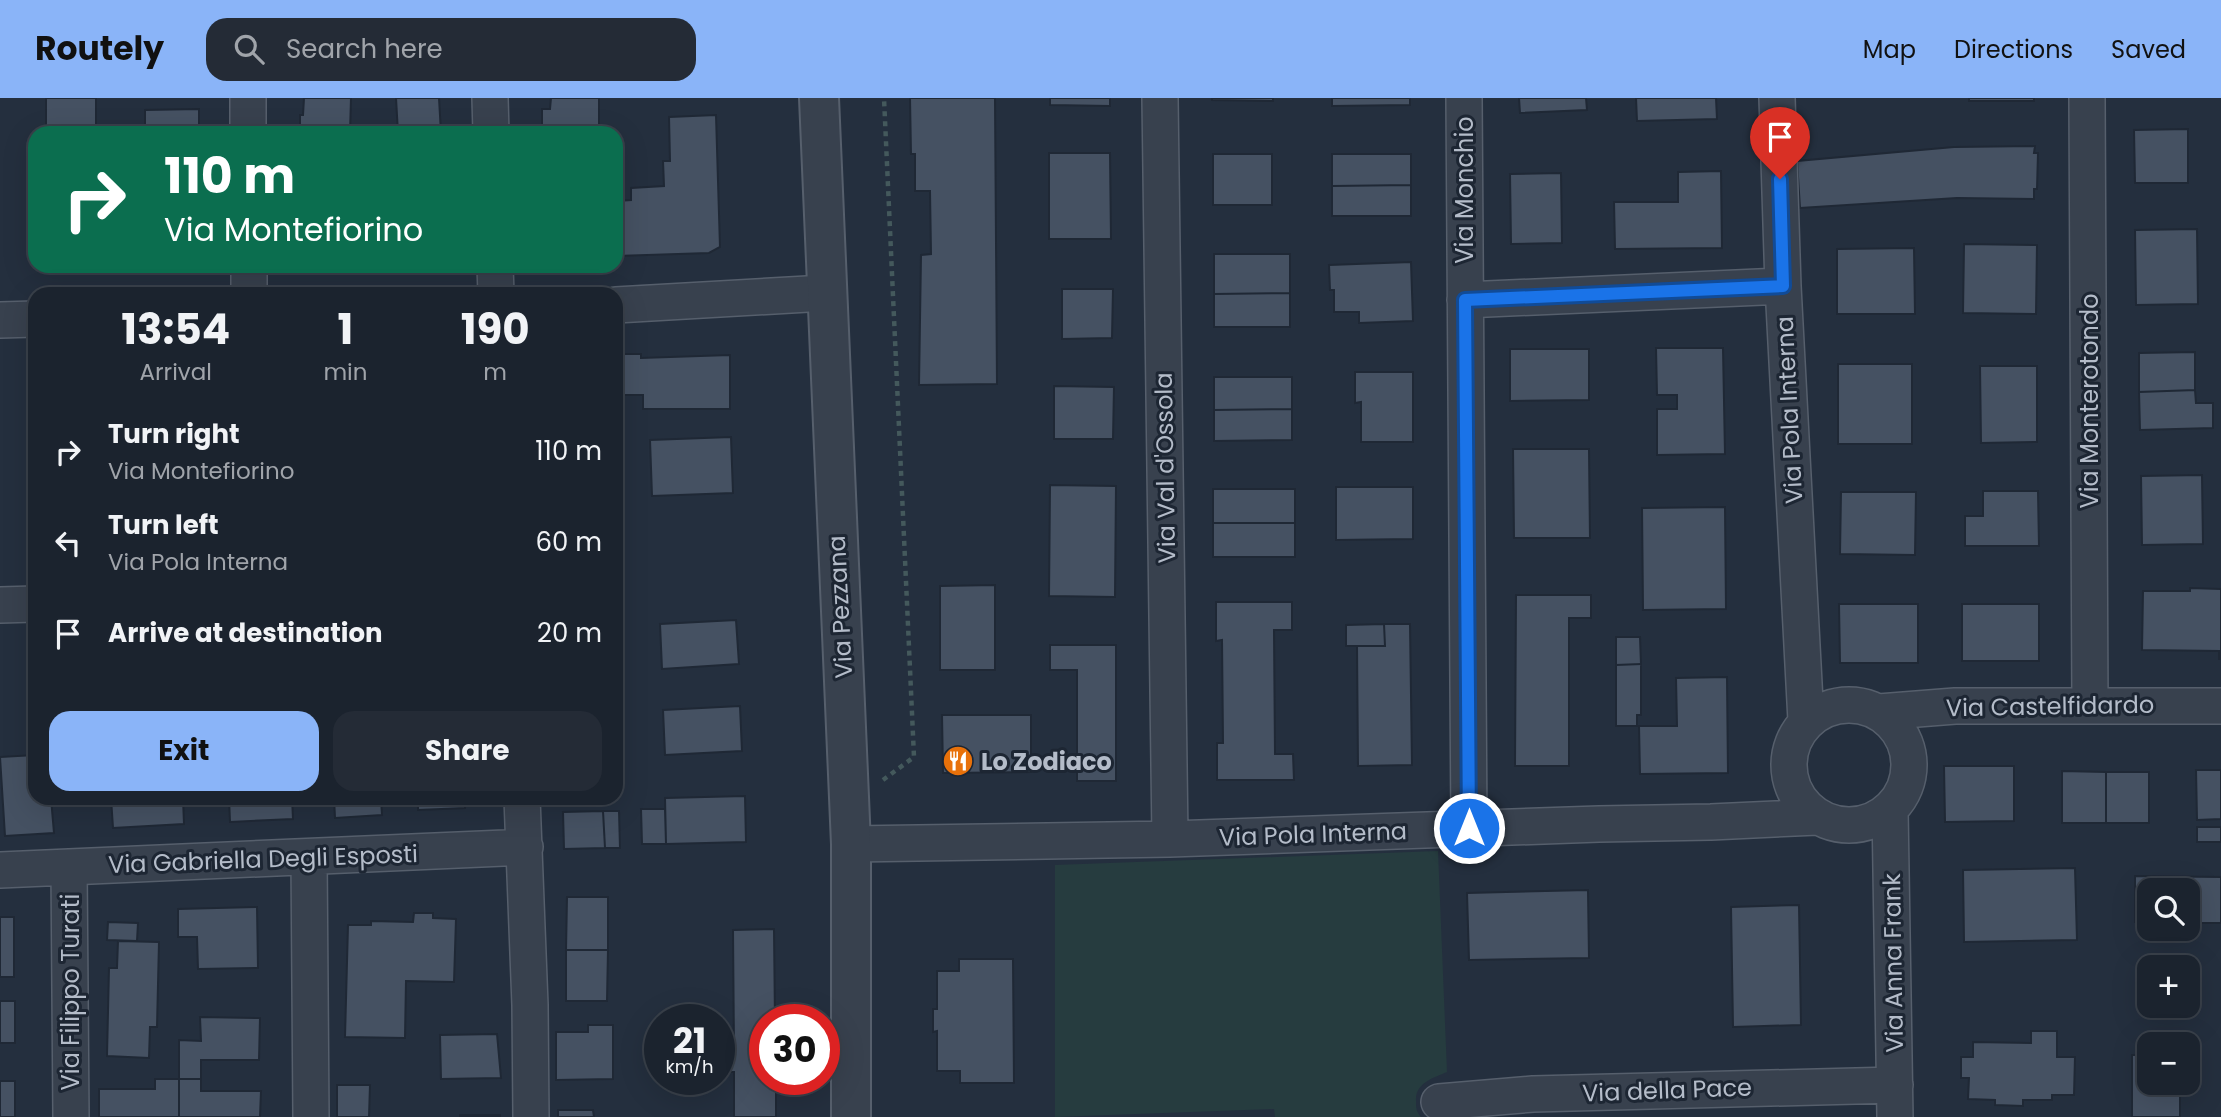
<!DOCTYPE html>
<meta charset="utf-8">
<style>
:root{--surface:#1b232e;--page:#242b36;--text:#f1f3f6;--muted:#a0a4aa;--line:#39404a;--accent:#8ab4f8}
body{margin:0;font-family:Poppins,sans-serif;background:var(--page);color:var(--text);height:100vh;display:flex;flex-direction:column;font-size:26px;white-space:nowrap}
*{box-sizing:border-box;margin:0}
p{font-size:23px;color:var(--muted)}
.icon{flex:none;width:38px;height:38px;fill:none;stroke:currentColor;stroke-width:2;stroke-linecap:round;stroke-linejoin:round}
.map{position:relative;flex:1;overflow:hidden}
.drawer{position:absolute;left:28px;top:189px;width:595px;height:518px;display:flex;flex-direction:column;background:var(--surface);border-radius:21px;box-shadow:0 7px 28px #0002,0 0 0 2px var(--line)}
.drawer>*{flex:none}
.top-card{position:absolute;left:28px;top:28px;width:595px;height:147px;border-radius:21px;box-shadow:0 7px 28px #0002,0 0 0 2px var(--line);background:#0b6e4f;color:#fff;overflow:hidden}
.buttons{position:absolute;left:2137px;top:780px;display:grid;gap:14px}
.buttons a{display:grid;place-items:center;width:63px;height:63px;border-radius:14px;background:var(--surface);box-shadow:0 7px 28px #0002,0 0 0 2px var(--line);font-size:35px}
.speed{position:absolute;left:644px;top:906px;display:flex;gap:14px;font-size:35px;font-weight:700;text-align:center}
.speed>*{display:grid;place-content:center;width:91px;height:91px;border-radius:50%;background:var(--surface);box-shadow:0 7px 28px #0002,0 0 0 2px var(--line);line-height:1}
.speed small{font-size:18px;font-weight:400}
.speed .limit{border:10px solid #d22;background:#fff;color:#111}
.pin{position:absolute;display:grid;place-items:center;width:60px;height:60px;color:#fff;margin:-72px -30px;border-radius:50% 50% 50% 0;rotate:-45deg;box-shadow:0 0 7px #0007}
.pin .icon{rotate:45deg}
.me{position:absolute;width:77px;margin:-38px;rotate:0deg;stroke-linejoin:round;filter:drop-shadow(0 0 5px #0008)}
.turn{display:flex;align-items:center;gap:24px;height:147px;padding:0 21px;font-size:32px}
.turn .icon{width:91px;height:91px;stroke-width:2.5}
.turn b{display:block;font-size:49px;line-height:60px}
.eta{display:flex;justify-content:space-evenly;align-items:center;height:119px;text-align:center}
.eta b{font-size:42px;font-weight:700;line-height:49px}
.cta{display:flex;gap:14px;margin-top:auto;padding:14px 21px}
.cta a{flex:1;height:80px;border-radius:21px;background:var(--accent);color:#111;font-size:28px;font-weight:700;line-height:80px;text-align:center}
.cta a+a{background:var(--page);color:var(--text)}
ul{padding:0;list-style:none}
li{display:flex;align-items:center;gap:21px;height:91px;padding:0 21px}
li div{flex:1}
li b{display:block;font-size:26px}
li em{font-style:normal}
header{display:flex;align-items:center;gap:42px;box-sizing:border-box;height:98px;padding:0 35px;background:var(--accent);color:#111}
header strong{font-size:33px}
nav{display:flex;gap:38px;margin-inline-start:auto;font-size:24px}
.search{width:490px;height:63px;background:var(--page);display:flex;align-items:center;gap:18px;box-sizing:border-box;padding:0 24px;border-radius:21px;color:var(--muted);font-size:26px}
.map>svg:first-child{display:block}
.green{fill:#263c3f}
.building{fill:#455162;stroke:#1f2835;stroke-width:2}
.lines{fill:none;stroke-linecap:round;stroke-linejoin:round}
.minor-casing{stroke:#565f6c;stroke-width:38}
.tertiary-casing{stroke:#565f6c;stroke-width:42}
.path{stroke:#44595c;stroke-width:4.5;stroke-dasharray:5 5;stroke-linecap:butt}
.minor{stroke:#38414e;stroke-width:35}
.tertiary{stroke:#38414e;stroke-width:38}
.route-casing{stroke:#114b97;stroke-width:18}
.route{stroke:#1a73e8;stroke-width:12}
.labels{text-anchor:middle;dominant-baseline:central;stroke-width:6;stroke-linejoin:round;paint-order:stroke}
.street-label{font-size:24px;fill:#b4bcc9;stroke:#1d2633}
.poi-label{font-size:24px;font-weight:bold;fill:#b4bcc9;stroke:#1d2633;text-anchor:start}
</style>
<header>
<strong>Routely</strong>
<div class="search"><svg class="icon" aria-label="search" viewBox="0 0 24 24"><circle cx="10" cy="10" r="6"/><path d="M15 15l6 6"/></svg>Search here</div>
<nav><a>Map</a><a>Directions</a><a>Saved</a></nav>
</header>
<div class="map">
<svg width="2221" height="1019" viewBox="0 0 2221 1019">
<rect width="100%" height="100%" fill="#242f3e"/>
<!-- green -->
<path class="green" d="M1438,753L1447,974C1433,980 1415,985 1416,1003C1416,1010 1416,1013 1421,1019H1275L1274,1011L1055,1019V767Z"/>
<!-- building -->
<path class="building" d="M46,0H96V35H46Z
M304,0H351L350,35H300V17H303Z
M396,0H439L441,35H398Z
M551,0H599V35H542V11H550Z
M910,0H995L997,286L919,287L921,157L931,156L930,93H915V56H911Z
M1050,0H1110V8L1050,7Z
M1212,0H1273V3L1212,2Z
M1332,0H1410V7L1332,8Z
M1519,0H1586L1587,12L1520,15Z
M1636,0H1716L1717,21L1637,23Z
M1969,0H2034V3H1969Z
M199,11V35H145V12Z
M716,17L720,149L709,155L616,158V103L631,102V90L664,88L663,63H670L669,19Z
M2188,31V85H2135L2134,32Z
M2035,48L2034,55H2038L2037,91H2034V101L1957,100L1800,110L1797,63L1954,49Z
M1049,55H1110L1111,141H1049Z
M1213,56H1272V107H1213Z
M1332,56H1411V87L1332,88Z
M1721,73L1722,150L1615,151L1614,104H1678V74Z
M1561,75L1562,145L1511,146L1510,76Z
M1411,87V118H1332V88Z
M2197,131L2198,206L2136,207L2135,132Z
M1964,146L2037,147L2036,216L1963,215Z
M1914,150L1915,216H1837V151Z
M1214,156H1290V195L1214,196Z
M1411,164L1413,223L1359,225V214H1334V192H1330L1329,167Z
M1062,191H1113L1112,240L1062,241Z
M1290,195V229H1214V196Z
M1656,250H1723L1725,356L1657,357V311H1677V297H1657Z
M1510,251H1589V302L1510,303Z
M2195,254V292L2139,294V255Z
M616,256H641V260L730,257V311H643V297H616Z
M1838,266H1912V346H1838Z
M1980,268H2037V344L1981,345Z
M1355,274H1413V344H1361V304L1355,305Z
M1214,279H1292V311L1214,312Z
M1054,288L1114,289L1113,341H1054Z
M2195,292L2196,305H2213V330L2140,332L2139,294Z
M1292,311V342L1214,343V312Z
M731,339L733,395L652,398L650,342Z
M1513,351H1589L1590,440H1514Z
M2202,377L2203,446L2142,447L2141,378Z
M35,383V447L32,384Z
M1050,387L1116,388L1115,499L1049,498Z
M1336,389H1413V441L1336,442Z
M1213,391H1295V425H1213Z
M1983,393H2038L2039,448H1965V418H1983Z
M1841,394H1916L1915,457L1840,456Z
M1725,409L1726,511L1643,512L1642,410Z
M1213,425H1295V459H1213Z
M995,487V572H940V488Z
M2190,490L2221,491V561H2219V553L2142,552L2143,493H2190Z
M1516,497H1591V520H1569V668H1515Z
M1216,504H1292V532H1274L1275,656H1293L1294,682H1217V645H1223L1222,542L1216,543Z
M1839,506H1918V565H1840Z
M1962,506H2039V563H1962Z
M736,522L739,566L662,571L660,526Z
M1384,526L1385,548H1346V527Z
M1384,526H1410L1412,667L1358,668L1357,548H1385Z
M1616,539H1640L1641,566L1616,567Z
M1050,547H1116V683H1077V572H1050Z
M1641,566V617H1637V628H1616V567Z
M1727,579L1728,675L1640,676L1639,628H1677L1676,580Z
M616,598H622L624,658H616Z
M740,608L742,653L665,657L663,612Z
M942,617H1031V674L943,675Z
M35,657V700H51L54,735L5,738L0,659Z
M1944,668H2014V723L1945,724Z
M2196,672H2221V721L2197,722Z
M2062,673L2106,674V725H2062Z
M2106,674H2149V725H2106Z
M745,698L746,744L666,746L665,700Z
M111,700H183L184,726L113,730Z
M229,700H292L293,721L230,724Z
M334,700H381L382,717L335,720Z
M418,700H465V710L418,712Z
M641,711H665L666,746H642Z
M603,713H619L620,750H605Z
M603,713L605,750L564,751L563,714Z
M2197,729H2221V744H2197Z
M2075,770L2077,842L1964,844L1963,772Z
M2135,778L2221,779V825H2188V793H2149V824H2135Z
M1588,792L1589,860L1469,862L1467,795Z
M567,799H608V852H566Z
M1799,807L1801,927L1733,929L1731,809Z
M257,809L258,870L198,871L197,839H178V811Z
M414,815H433V820L456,821L454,884L406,883L405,940L345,939L348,827H371V823L413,824Z
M0,819H14V879H0Z
M108,824L138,825L137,843L107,842Z
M774,831L775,922H765V982H776V1019H734V974H722V956H734L733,832Z
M118,843L159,844L157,929H150L149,960L107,958L109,870H117Z
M566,852H608L607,903H566Z
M959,861H1013L1014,985H960V973H937V933L933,934V911H937V873H959Z
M0,903H15V945H0Z
M200,919L260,920L259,962H201V981H179V942L201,943Z
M588,927H613V981L556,982V934H588Z
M2031,933H2057V959H2075L2074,997H2052V1002H2023V1008L1995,1007V1002L1968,1001L1969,980H1961V959H1973V944L2031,945Z
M497,936L501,980L441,981L440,937Z
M2132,957H2149V985H2180V1019H2132Z
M155,981H179V1019H99V991H155Z
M179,981H201V993H261L260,1019H179Z
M0,983H15V1019H0Z
M337,987H370L369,1019H337Z
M558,1012H593L594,1019H558Z
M460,1017H500V1019H460Z"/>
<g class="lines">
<!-- minor casing -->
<g class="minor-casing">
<path id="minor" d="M248,0V35
M490,0L491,35
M1160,0L1170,741
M1464,0L1469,730
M1777,0L1783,188L1806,623
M2087,0L2090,607
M249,168V196
M495,168L496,196
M1465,202L1783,188
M616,207L825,195
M0,222L35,221
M0,507L35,506
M1789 667a60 60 0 1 1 120 0a60 60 0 1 1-120 0Z
M1879,614L1955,608H2221
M522,700L530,907L531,1019
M1890,711L1895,1019
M851,746L1170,741L1599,726L1711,724L1817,719
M309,759L311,1019
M69,769L71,1019
M0,772L525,749
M1439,1004L1533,996L1895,987"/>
</g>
<!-- tertiary casing -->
<g class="tertiary-casing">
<path id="tertiary" d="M819,0L851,746V1019"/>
</g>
<!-- path -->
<path class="path" d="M883,682L914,659L884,0"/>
<!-- minor -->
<use href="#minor" class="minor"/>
<!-- tertiary -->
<use href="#tertiary" class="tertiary"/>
</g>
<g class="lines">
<!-- route casing -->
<g class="route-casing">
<path id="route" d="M1469,730L1465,202L1783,188L1780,81"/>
</g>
<!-- route -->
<use href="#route" class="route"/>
</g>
<!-- icons -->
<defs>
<g id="restaurant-disc" transform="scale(1.575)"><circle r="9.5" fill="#e8710a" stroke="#1d2633"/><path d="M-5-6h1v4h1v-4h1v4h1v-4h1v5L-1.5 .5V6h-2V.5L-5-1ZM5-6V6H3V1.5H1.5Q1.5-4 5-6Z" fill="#fff"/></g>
</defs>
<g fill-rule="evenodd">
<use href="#restaurant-disc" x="958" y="663"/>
</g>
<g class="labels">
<!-- street labels -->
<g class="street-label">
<text transform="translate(1464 92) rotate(-90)">Via Monchio</text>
<text transform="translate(2089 303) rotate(-90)">Via Monterotondo</text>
<text transform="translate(1789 312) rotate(-93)">Via Pola Interna</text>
<text transform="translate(1165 370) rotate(-91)">Via Val d'Ossola</text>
<text transform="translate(840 509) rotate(-93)">Via Pezzana</text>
<text transform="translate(2050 608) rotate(-1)">Via Castelfidardo</text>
<text transform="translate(1313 736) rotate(-2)">Via Pola Interna</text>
<text transform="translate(263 761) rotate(-2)">Via Gabriella Degli Esposti</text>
<text transform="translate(1893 865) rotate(-91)">Via Anna Frank</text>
<text transform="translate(70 894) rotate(-90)">Via Filippo Turati</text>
<text transform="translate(1667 992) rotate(-2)">Via della Pace</text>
</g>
<!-- poi labels -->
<g class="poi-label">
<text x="981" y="663">Lo Zodiaco</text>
</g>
</g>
</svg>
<div class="buttons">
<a><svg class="icon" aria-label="search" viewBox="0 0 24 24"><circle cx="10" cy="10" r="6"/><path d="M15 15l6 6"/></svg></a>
<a>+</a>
<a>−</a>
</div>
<div class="speed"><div>21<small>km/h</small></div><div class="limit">30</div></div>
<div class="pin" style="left:1780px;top:81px;background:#d93025"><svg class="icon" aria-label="arrive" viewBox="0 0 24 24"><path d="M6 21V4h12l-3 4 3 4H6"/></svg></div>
<svg class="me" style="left:1469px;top:730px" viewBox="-20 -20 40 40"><circle r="17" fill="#1a73e8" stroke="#fff" stroke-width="3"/><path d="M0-11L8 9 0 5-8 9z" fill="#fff"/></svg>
<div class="top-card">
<div class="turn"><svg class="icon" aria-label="right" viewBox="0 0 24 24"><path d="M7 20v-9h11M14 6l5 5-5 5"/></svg><div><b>110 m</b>Via Montefiorino</div></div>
</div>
<section class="drawer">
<div class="eta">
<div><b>13:54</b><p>Arrival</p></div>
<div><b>1</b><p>min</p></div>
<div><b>190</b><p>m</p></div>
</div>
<ul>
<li><svg class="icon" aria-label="right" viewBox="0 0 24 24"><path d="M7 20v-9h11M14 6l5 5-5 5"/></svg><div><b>Turn right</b><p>Via Montefiorino</p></div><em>110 m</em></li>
<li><svg class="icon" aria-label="left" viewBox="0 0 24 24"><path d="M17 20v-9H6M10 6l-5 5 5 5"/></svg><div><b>Turn left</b><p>Via Pola Interna</p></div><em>60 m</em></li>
<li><svg class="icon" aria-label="arrive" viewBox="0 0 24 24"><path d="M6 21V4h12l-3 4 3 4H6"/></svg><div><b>Arrive at destination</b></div><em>20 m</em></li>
</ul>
<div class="cta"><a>Exit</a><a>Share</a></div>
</section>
</div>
